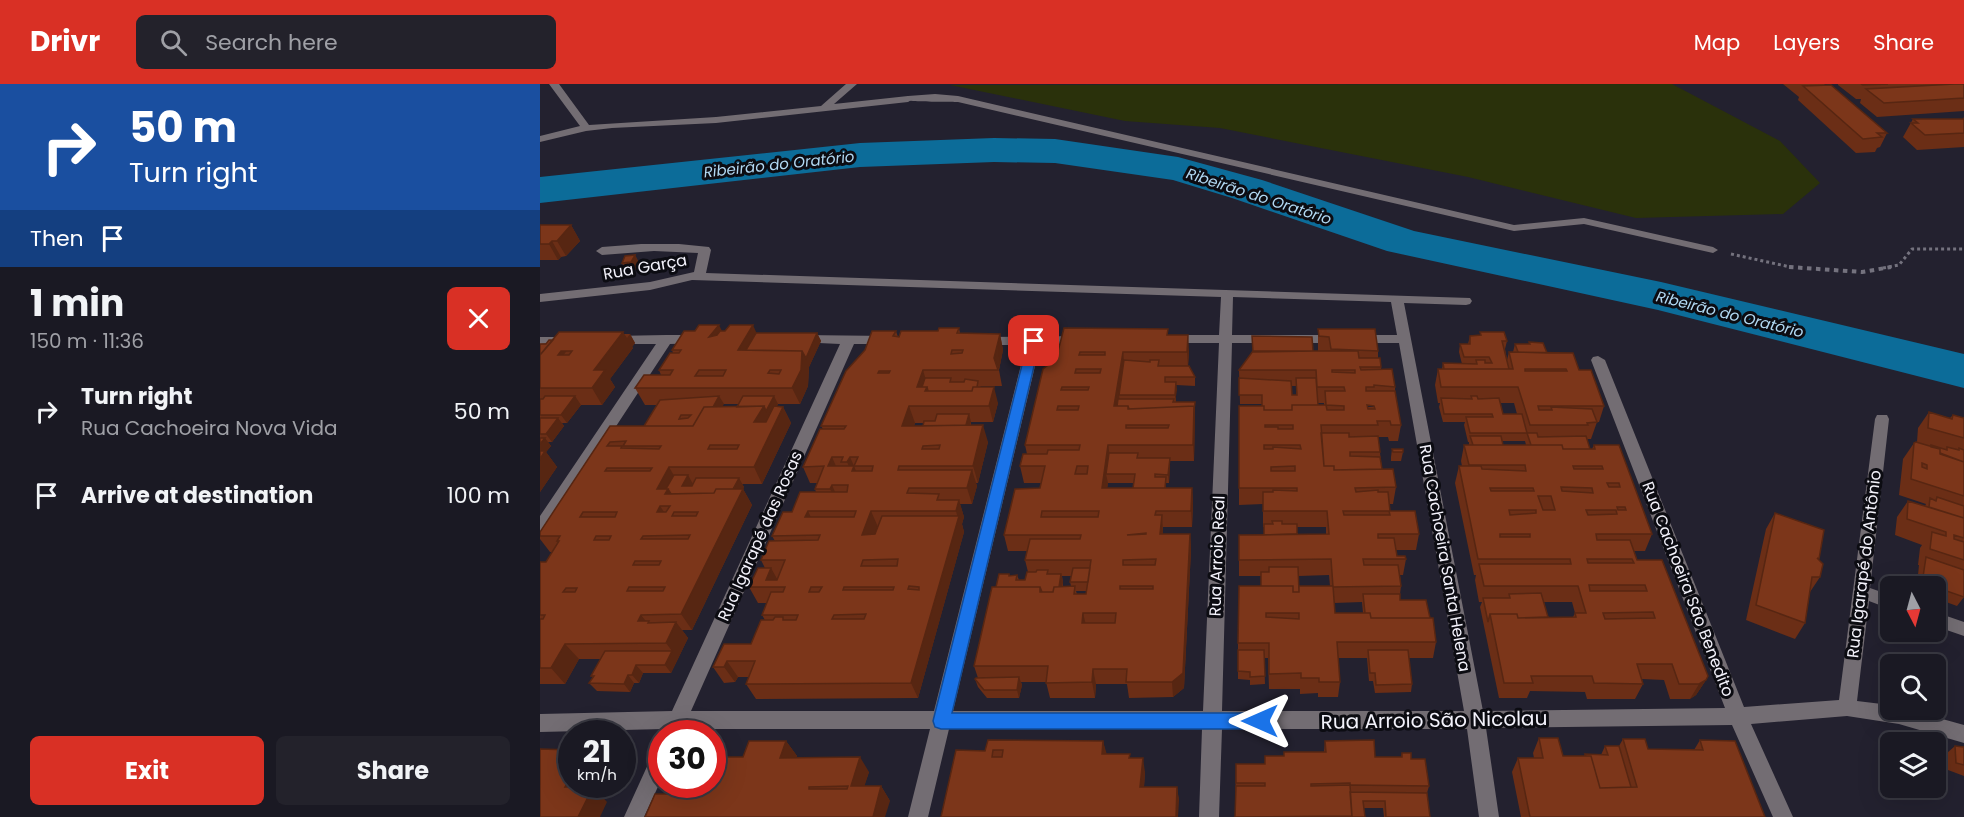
<!DOCTYPE html>
<meta charset="utf-8">
<style>
:root{--surface:#1a1923;--page:#23222b;--text:#f1f3f6;--muted:#9fa0a6;--line:#383841;--accent:#d93025}
body{margin:0;font-family:Poppins,sans-serif;background:var(--page);color:var(--text);height:100vh;display:flex;flex-direction:column;font-size:22px;white-space:nowrap}
*{box-sizing:border-box;margin:0}
p{font-size:20px;color:var(--muted)}
.icon{flex:none;width:33px;height:33px;fill:none;stroke:currentColor;stroke-width:2;stroke-linecap:round;stroke-linejoin:round}
.map{position:relative;flex:1;overflow:hidden}
.details{display:flex;flex-direction:column;background:var(--surface);width:540px}
.details>*{flex:none}
.guide{background:#1a4fa0;color:#fff;overflow:hidden}
.needle{width:39px;rotate:174deg}
.tools{position:absolute;left:1340px;top:492px;display:grid;gap:12px}
.tools a{display:grid;place-items:center;width:66px;height:66px;border-radius:9px;background:var(--surface);box-shadow:0 6px 24px #0002,0 0 0 2px var(--line);font-size:30px}
.speed{position:absolute;left:18px;top:636px;display:flex;gap:12px;font-size:30px;font-weight:700;text-align:center}
.speed>*{display:grid;place-content:center;width:78px;height:78px;border-radius:50%;background:var(--surface);box-shadow:0 6px 24px #0002,0 0 0 2px var(--line);line-height:1}
.speed small{font-size:15px;font-weight:400}
.speed .limit{border:9px solid #d22;background:#fff;color:#111}
.pin{position:absolute;display:grid;place-items:center;width:51px;height:51px;color:#fff;margin:-26px;border-radius:12px;box-shadow:0 3px 9px #0006}
.me{position:absolute;width:66px;margin:-33px;rotate:270deg;stroke-linejoin:round;filter:drop-shadow(0 0 4px #0008)}
.turn{display:flex;align-items:center;gap:21px;height:126px;padding:0 30px;font-size:27px}
.turn .icon{width:78px;height:78px;stroke-width:2.5}
.turn b{display:block;font-size:42px;line-height:51px}
.then{display:flex;align-items:center;height:57px;padding:0 30px;background:#0003;gap:12px;font-size:22px}
.round{display:grid;place-items:center;flex:none;width:63px;height:63px;border-radius:9px;background:var(--page)}
.overview{display:flex;align-items:center;justify-content:space-between;height:102px;padding:0 30px}
h1{font-size:36px;font-weight:700;line-height:45px}
.cta{display:flex;gap:12px;margin-top:auto;padding:12px 30px}
.cta a{flex:1;height:69px;border-radius:9px;background:var(--accent);color:#fff;font-size:24px;font-weight:700;line-height:69px;text-align:center}
.cta a+a{background:var(--page);color:var(--text)}
ul{padding:0;list-style:none}
li{display:flex;align-items:center;gap:18px;height:84px;padding:0 30px}
li div{flex:1}
li b{display:block;font-size:22px}
li em{font-style:normal}
header{display:flex;align-items:center;gap:36px;box-sizing:border-box;height:84px;padding:0 30px;background:var(--accent);color:#fff}
header strong{font-size:28px}
nav{display:flex;gap:33px;margin-inline-start:auto;font-size:21px}
.search{width:420px;height:54px;background:var(--page);display:flex;align-items:center;gap:15px;box-sizing:border-box;padding:0 21px;border-radius:9px;color:var(--muted);font-size:22px}
main{display:flex;flex:1;min-height:0}
.map>svg:first-child{display:block}
.green{fill:#2a310b}
.lines{fill:none;stroke-linecap:round;stroke-linejoin:round}
.river{fill:#0c6c99;fill-rule:evenodd}
.path-far1{stroke:#74727e;stroke-width:3;stroke-dasharray:3 3;stroke-linecap:butt}
.path{stroke:#74727e;stroke-width:4;stroke-dasharray:4.5 4.5;stroke-linecap:butt}
.lane{fill:#736d73;fill-rule:evenodd}
.street{fill:#736d73;fill-rule:evenodd}
.wall{fill:#6b2e16;fill-rule:evenodd}
.shaded-wall{fill:#572612}
.building{fill:#7c361a;stroke:#572612;stroke-width:1.5;fill-rule:evenodd}
.route{fill:#1a73e8;stroke:#114b97;stroke-width:1.5}
.labels{text-anchor:middle;dominant-baseline:central;stroke-width:6;stroke-linejoin:round;paint-order:stroke}
.far-water-label{font-size:15px;font-style:italic;fill:#b1d8f2;stroke:#0c0c12}
.street-label{font-size:16px;fill:#f3f2fb;stroke:#0c0c12}
.near-street-label{font-size:20px;fill:#f3f2fb;stroke:#0c0c12}
</style>
<header>
<strong>Drivr</strong>
<div class="search"><svg class="icon" aria-label="search" viewBox="0 0 24 24"><circle cx="10" cy="10" r="6"/><path d="M15 15l6 6"/></svg>Search here</div>
<nav><a>Map</a><a>Layers</a><a>Share</a></nav>
</header>
<main>
<section class="details">
<div class="guide">
<div class="turn"><svg class="icon" aria-label="right" viewBox="0 0 24 24"><path d="M7 20v-9h11M14 6l5 5-5 5"/></svg><div><b>50 m</b>Turn right</div></div>
<div class="then">Then<svg class="icon" aria-label="arrive" viewBox="0 0 24 24"><path d="M6 21V4h12l-3 4 3 4H6"/></svg></div>
</div>
<div class="overview"><div><h1>1 min</h1><p>150 m · 11:36</p></div><a class="round" style="background:#d93025;color:#fff"><svg class="icon" aria-label="close" viewBox="0 0 24 24"><path d="M6 6l12 12M18 6L6 18"/></svg></a></div>
<ul>
<li><svg class="icon" aria-label="right" viewBox="0 0 24 24"><path d="M7 20v-9h11M14 6l5 5-5 5"/></svg><div><b>Turn right</b><p>Rua Cachoeira Nova Vida</p></div><em>50 m</em></li>
<li><svg class="icon" aria-label="arrive" viewBox="0 0 24 24"><path d="M6 21V4h12l-3 4 3 4H6"/></svg><div><b>Arrive at destination</b></div><em>100 m</em></li>
</ul>
<div class="cta"><a>Exit</a><a>Share</a></div>
</section>
<div class="map">
<svg width="1424" height="733" viewBox="0 0 1424 733">
<rect width="100%" height="100%" fill="#23212f"/>
<!-- green -->
<path class="green" d="M1132,0L1240,57L1280,99L1243,130L1096,134L928,93L680,44L585,37L410,1Z"/>
<g class="lines">
<!-- river -->
<path class="river" d="M454,54L515,55L638,73L722,96L874,147L1121,198L1424,270V304L1118,226L847,167L692,114L633,96L515,79L454,78L320,83L0,119V93L320,59Z"/>
<!-- path-far1 -->
<path class="path-far1" d="M1191,170L1255,184
M1343,184L1359,181L1372,165H1424"/>
<!-- path -->
<path class="path" d="M1249,183L1322,188L1351,183"/>
<!-- lane -->
<path class="lane" d="M395,10L418,12L974,141L1044,134L1173,163L1178,166L1173,169L1044,140L974,147L418,18C407,17 369,19 364,15L368,12Z"/>
<!-- street -->
<path class="street" d="M9,0H19L49,41L176,33L281,22L306,0H317L294,20L368,12L373,15L368,18L176,39L72,44L46,47L0,58V52L40,42Z
M101,160H139L169,163L171,166L166,189L930,214L932,217L930,220L926,221L864,219L943,627L1185,624L1051,276L1053,273L1058,272L1065,276L1204,623L1299,616L1335,335L1337,331H1347L1349,335L1330,504L1350,511V525L1329,517L1317,617L1350,621V626H1370L1424,641V659L1359,640L1307,632L1211,640L1253,733H1233L1192,641L946,644L959,733H939L927,645H682L679,733H659L662,645H409L388,733H368L390,645H143L141,650H122L124,645L0,648V630L132,627L300,260L257,258L255,255L262,251L349,252L356,256L349,260H314L151,627H394L486,261H442L435,257L442,253L541,252L546,253L548,256L546,259L500,261L413,627H663L679,259H628L621,255L628,251H679L681,213L152,196L110,206L0,218V210L110,198L154,188L158,169L114,167L62,171L56,167L62,163ZM693,213L851,218L857,251H692ZM692,259H859L924,627H682Z
M126,251H160L167,255L160,259L130,260L6,449L0,451V432L116,260H73L66,256L73,252Z
M0,253H28L35,257L28,261H0Z
M1395,528L1424,538V552L1395,542Z
M122,662V694L104,733H84L115,665Z"/>
</g>
<!-- wall -->
<path class="wall" d="M1243,0H1285L1284,1L1347,49L1340,63L1337,64L1335,68L1316,69L1258,16L1259,13Z
M1298,0H1424V27L1337,33L1320,19L1321,15H1316L1298,1Z
M1424,33V63L1377,66L1363,53L1373,35H1423Z
M0,141H31L40,157L26,172L21,173L18,176H0Z
M95,171L99,179L95,186L86,187L82,179Z
M419,244L420,249L460,250L463,266L459,286L462,302H440L458,319L453,338H431V341L448,358L438,399H436L437,402L432,420H420L424,433L422,440L424,448L378,614L216,615L206,600L209,593H198L195,598L184,599L173,583L211,560L225,536L222,531L227,519H218L209,503L225,484L221,476L235,457L232,452L252,428L276,408L275,405L277,399H270L263,383L283,345L281,342L325,266L356,247L358,253ZM375,339H384L383,342H374Z
M628,245V251L649,267L648,282L655,293V302L636,301V318H655L654,377H630L629,399H626V404H652L653,420L652,443H623V450H650L651,466L644,604L633,613L589,614L587,600H556L555,614H510L506,598H481L482,601L479,614H447L438,603L435,595L438,594L434,582L456,503L469,490L470,492L477,491L479,496H485L488,488L485,476L487,467H468L464,451L500,404L501,399H484L480,382L487,370L485,361L516,275ZM568,399H594L593,404H567ZM522,492H531L530,498L531,502L523,503V498ZM536,507H547L546,510H537Z
M778,245L838,267V274L841,283V285L855,303V307L861,341L858,357H849L848,353H838L842,385L856,403L853,420H849L850,427L879,450L876,466H856L857,472L866,475L863,491H860L861,502L860,510V516L890,534L896,558L893,574H869L872,600L871,608L835,609L833,597H829L827,574H798L800,598L798,613H778V609L760,610V605H729L728,574H724L725,600L710,601V596L698,595V559L721,502V492H699V451H724V443H723V420L699,421V322H722V320H700L699,286L773,267H778ZM752,302H756V311H752ZM778,319H784V321H778ZM827,321L834,322L835,323H827ZM757,443H786V450H757ZM789,491L790,502H759V492ZM822,518L823,529H795L794,519Z
M182,247L216,249H277L281,257L269,283L268,302L260,320H238L237,322L243,323L251,339L222,400H202L204,403L202,405H203L212,421L152,546H142L148,554L131,589H103L99,599H94L90,608L57,607L49,599L53,594L51,592L61,575H39L25,600H0V478H6L12,468H10L0,455V448L70,342H104L117,321H105L95,304L121,291L119,286L133,269L132,266ZM183,320H199L197,323H182Z
M940,248L967,257L965,265L967,276L969,268H973L975,260H989V258L1007,269L1039,286L1064,322L1059,338H1057L1051,355H1047L1050,365H1052L1054,361L1112,450L1105,467H1094L1097,476L1166,596L1156,611L1150,615H1130L1124,596L1102,595L1103,600L1095,615H1047L1045,608L990,607L987,614H959L940,523L942,518H939L935,496L936,491H934L915,399L919,382H922L921,377L924,361H929V358H928L924,341L925,338H903L899,323L900,319H898L895,301L898,285H902L903,279L922,280L919,268L920,260H928L930,252L940,251ZM960,319H974L977,330H963ZM962,357H985L986,361H963ZM1004,518H1032L1035,529L1033,533H1008Z
M85,250H90L95,259L92,263L93,264L70,295L75,303L62,321H41L27,339H22L24,342L12,358H8L11,362L6,368L17,383L0,408V260Z
M1389,328L1410,334L1413,331L1424,334V513L1417,522L1395,514V502H1382L1377,501L1379,481H1378L1380,464L1382,461L1355,451L1357,433L1368,417L1385,422L1386,420L1359,411L1363,375L1374,359L1377,358L1378,344Z
M852,365L863,368L861,377H851V373Z
M1235,429L1279,475L1280,493L1270,508L1265,539L1255,555L1206,536L1226,445Z
M999,654L1023,672H1044L1045,670L1061,671L1065,662H1079L1083,655L1108,665L1154,666L1160,656L1225,733H981L972,688L978,674H994L993,669Z
M246,657L257,672L256,674L329,688L324,702H341L350,717L126,710L118,702L180,673H203Z
M563,657L566,670H590V674L605,688L604,703H637L639,717L401,733L445,667Z
M785,657L835,673H861L862,669L871,675L889,702L887,709L890,733H844L843,724H824L825,733H695L696,680H725L744,672L784,668Z
M1415,662L1424,663V692L1408,686L1407,669Z"/>
<!-- shaded-wall -->
<path class="shaded-wall" d="M31,141L40,157L26,172L17,157Z
M12,157L21,173L18,176L9,160Z
M95,171L99,179L95,186L91,178Z
M179,241L187,257L169,253Z
M213,241L220,257L201,274L198,266Z
M83,248L87,254L90,250L95,259L92,263L93,264L70,295L75,303L62,321L52,304L54,286Z
M277,249L281,257L269,283L268,302L260,320L252,304L262,267Z
M460,250L463,266L459,286L454,274Z
M648,251L649,267L648,284L647,268Z
M24,256L29,264L0,301Z
M583,268L585,284L579,311L580,319L578,330L574,322Z
M383,286L388,303L391,322L377,303Z
M636,298L637,306L635,319V311Z
M454,303L458,319L453,338L449,322Z
M35,312L41,321L27,339L21,331Z
M179,312L184,320L162,358L157,350Z
M234,312L238,320L230,335L232,339L214,338L224,322Z
M369,322L375,339L368,358L362,342Z
M654,322L655,338L654,377L653,361Z
M243,323L251,339L222,400L214,383Z
M429,330L431,338L426,358L423,349Z
M18,334L24,342L12,358L6,350Z
M443,341L448,358L438,399L433,382Z
M5,354L11,362L6,368L17,383L0,408V360Z
M568,361L571,378L566,390L568,399L565,420L562,404Z
M292,373L299,389L288,382Z
M310,373L314,382L321,399L314,394L307,378Z
M630,374V383L629,399L628,391Z
M129,383L139,400L138,421L117,405Z
M432,386L437,402L432,420L427,404Z
M148,391L153,400L147,411L142,402Z
M199,394L204,403L194,421L190,413Z
M292,401L299,417L298,421L290,405Z
M652,404L653,420L652,443L651,427Z
M203,405L212,421L152,546L141,530Z
M419,416L424,433L422,440L424,448L378,614L371,599L418,435L416,427Z
M120,422L131,438L117,428Z
M268,427L276,444L265,433Z
M331,427L338,443L329,467L322,451Z
M622,431L623,447L622,467L620,450Z
M650,450L651,466L644,604L633,613L632,598Z
M231,484L240,500L226,496Z
M521,490L523,498L520,518L518,510Z
M543,529L547,545L542,539Z
M101,531L113,546L98,537Z
M136,538L148,554L138,575L126,559Z
M25,560L39,575L25,600L11,584Z
M132,567L138,575L131,589L125,581Z
M187,577L198,593L195,598L184,583Z
M96,581L103,589L99,599L92,591Z
M553,585L556,600L555,614L552,598Z
M88,591L94,599L90,608L84,600Z
M479,593L482,601L479,614L477,606Z
M1166,596L1156,611L1150,615L1159,600Z
M246,657L257,672L251,688L240,674Z
M563,657L567,671L562,670Z
M172,663L180,673L172,685Z
M320,673L329,688L320,716L311,702Z
M603,674L605,688L603,717L600,703Z
M32,691V700H49L40,718L25,703Z
M341,702L350,717L345,733H333Z
M53,703L67,718L60,733H38Z
M637,703L639,717L638,733H636Z"/>
<!-- building -->
<path class="building" d="M1321,0H1348L1323,1Z
M1414,0H1424V14L1344,19L1326,5Z
M1291,1L1347,49H1337L1342,53L1323,55L1263,2Z
M1373,35H1424V49L1385,51L1371,39H1378Z
M0,141H31L17,157H12L9,160H0Z
M95,171L91,178L82,179L85,172Z
M159,241H179L169,253L177,251L180,247H185L190,241H213L198,266L262,267L261,286L252,304H95L104,291H130L133,286H119L130,269H139L141,266H132L144,247H155ZM159,286H186L183,292H155ZM230,286H241L239,290L228,289Z
M399,244H419L417,249L460,250L454,274L458,286H383L377,303H387L385,307H432L433,303H454L449,322H369L362,342L443,341L433,382H359L358,386H432L427,404H369L367,409L399,410L397,416H419L416,427H331L322,451L335,450L342,432H419L371,599L206,600L215,577H187L184,583H173L184,560H211L221,536H233L235,533H243V536H256L258,531H222L231,508H243L245,503H209L218,484H231L226,496H237L245,476H221L229,457L278,456L280,451L232,452L243,428H252L260,408H307L308,401H292L290,405H275L284,382L263,383L280,345H304L306,342H281L306,287L325,266L332,247H356L353,252L359,253L361,247H398ZM412,266H423L422,269L411,270ZM339,287H350L349,289H338ZM400,361L399,365H382L383,362ZM292,373H303L301,378H307L310,373H318L314,382H333L332,387H312L314,382H288ZM268,427H316L314,433H265ZM358,475L357,482H321L323,476ZM369,502L379,503V506L368,505ZM271,503H282L279,508H269ZM304,503H354L353,506H303ZM326,530L324,535H292L294,531Z
M524,244L628,245L627,251H648L647,268H583L574,322H588V325L654,322L653,361H568L562,404H652L651,427H616L615,431H622L620,450H650L643,589L632,598H586L587,585H553L552,598L506,599L508,582H434L452,503H500V508H513L514,503L535,502L534,510H546L551,476H485L490,455H540L541,451H464L475,405L500,404L505,382H480L483,370H507L508,366H539L540,361H485L503,285L516,275ZM540,268H565V271H539ZM536,285H561L560,289H535ZM522,303H549L548,306H521ZM518,322H539L538,326H517ZM586,341H629L628,344H586ZM537,382H548L547,390H535ZM502,427H559L558,433H501ZM606,449V450L587,451ZM616,475L615,481H583V476ZM580,502H613V505H580ZM543,529H576L575,539H542Z
M778,245H835L838,267L791,265L789,253L779,252Z
M19,248H83L54,286H65L52,304H0V271ZM21,267H32L29,271H18Z
M940,248H964L967,257H962L969,285H904L903,279L937,280L936,276H945V279H952L949,273H924L920,260H930V252L941,251Z
M216,249H277L266,274L262,267L206,266Z
M712,252L772,253L773,267L713,268Z
M9,256H13L0,271V260H6Z
M989,258L1003,259L1007,269L978,268L975,260H990Z
M713,267H818L819,274H840L841,283H820L821,286L852,285L855,303L834,301V303H826V307H855L861,341H851L850,337H837L838,341H781L784,382H794V386L853,385L856,403L815,404L816,408L838,406V408H848L850,427H875L879,450H838V454H854L857,472H865L866,475H823L824,481H858L861,502L793,503L791,475L699,476V451L789,450L787,427H723V408H733V406L757,407V404H699V322H724V326H752V321H786L785,307H805L804,303H777L776,286H699ZM792,286H815V289L792,288ZM786,321L804,322V326H787ZM827,321L834,322L835,325H828ZM725,341H753V345H738V343H725ZM724,361H760L761,365L733,363V365H724ZM755,382V387H731V383ZM803,427H849L850,431H804Z
M969,268L1033,269L1039,286H1051L1064,322H998L999,326H1012L1011,323L1052,325L1057,338L1047,339L1048,341H990L978,303H901L898,285H973ZM985,285H1026L1027,287H985Z
M584,276L610,278V276H619L618,282H649L655,293H625V298H636L635,311H579Z
M385,294H411L410,298H424L425,295L438,297L437,303H433L432,307H388L387,303H382Z
M699,294L751,297L752,311H757L756,294H776L778,321H752V326H724V322H722V311H699Z
M5,312H35L21,331H0V315H3Z
M179,312L173,323H164L153,342H104L120,316ZM141,331H151L148,334L139,335Z
M203,312H234L226,327L224,322L197,323Z
M931,312H937L938,315L959,314L963,330H982L987,349H930L926,333H953L952,330H904L901,314L932,315Z
M578,315H634L633,318H655L654,326V322L589,325L588,322H577Z
M224,322L214,338H226L234,322L243,323L214,383H129L117,405H128L125,410L174,409L176,405H203L141,530L101,531L98,537H109L108,539L136,538L126,559L25,560L11,584H0V535H3L5,531H0V478H6L19,457H17L20,452H0V448L70,342H153L164,323ZM86,357L83,362H121L119,365L81,364L82,362H67L70,358ZM170,361H199L197,365H168ZM67,384H112L110,387H65ZM120,422H130L126,428H117ZM43,428H77L75,433H40ZM134,428H158L156,432H132ZM150,451L148,455H101L103,452ZM56,452H71L69,456H54ZM95,477H121L119,481H93ZM89,503H125L123,507H87ZM26,504H37L35,508H23Z
M1389,328L1412,335L1413,331L1424,334V354L1388,344Z
M397,330H429L426,341L383,342L384,337H395Z
M0,334H18L6,350H0Z
M781,349H809V353L838,352L840,368H810V372L840,373L842,385L794,386V382H784Z
M987,349H997L998,353L1046,352L1050,365H1023L1022,361H991Z
M930,352H961L963,361H933Z
M0,354H5L0,360Z
M1376,358L1400,365V370L1424,378V412L1371,395L1374,359ZM1382,379L1387,381V385L1382,383Z
M924,361H1022L1023,365H1055L1054,361H1079L1112,450H1056L1057,456H1090L1097,476H1122L1168,592L1166,596L1159,600H1139L1132,580H1097L1103,600L1054,599L1052,592H991L993,599H964L950,530H977L978,534L1036,533L1035,529H1046L1038,502H944L939,480H1031L1030,475H938L919,382H941L942,385L986,387L985,381H929ZM1033,382H1062L1063,385H1034ZM1067,399H1079L1080,403H1069ZM1021,403L1052,404L1053,409L1022,407ZM950,404H993L994,407H951ZM998,412H1011L1015,426H1003ZM1077,423H1085L1086,426H1078ZM969,426H996V429L970,431ZM1046,426H1076L1077,430L1048,431ZM960,450H990V453H960ZM1047,475H1092L1094,479H1048ZM1049,501H1105L1107,507H1050ZM1113,528L1115,534L1065,535L1063,529Z
M1391,361L1407,366V363L1419,366V364L1424,366V378L1400,369V365L1391,363Z
M852,365H863V368H853Z
M0,367H5L0,375Z
M569,369H598L597,374H630L628,391L615,390V393H626L625,404H593L595,390H566Z
M134,391H148L142,402H152L156,394H199L193,405H176L174,409L131,410L128,405H126Z
M1397,413L1424,422V434L1389,423L1390,414L1396,417Z
M1368,417L1424,434V454L1414,451V455L1424,458V476L1390,465L1392,448L1406,452V448L1367,435Z
M1235,429L1284,446L1279,475L1277,474L1283,480L1280,493H1272L1265,539L1216,521Z
M732,437H742V440H757V450L724,451V440H733Z
M1386,473L1424,486V513L1395,503V502H1390L1391,495L1383,493Z
M729,483H758L759,508H753V502H721V488H729Z
M533,484H550L548,498H530Z
M497,486H508L507,490H521L519,503H514L513,508H502L500,503H456L459,490H469V492L477,491L476,496H485L487,488H496Z
M699,502H753V508H759V502H793L795,529H830L831,534H893L896,558H797L800,598H779V594H761V589L729,590V559H698ZM726,529H759V535L726,533Z
M1001,509L1008,533L978,534L977,530H950L948,538L943,514H970L969,510Z
M823,510H860V516H886L890,534H831L830,529H825Z
M698,566H724L725,592L710,593V588L698,587Z
M828,566H868L872,600L836,601L835,589H830Z
M65,567H132L125,581H96L92,591H88L84,600L49,599L54,592H51Z
M479,593L477,606H444L435,595L436,594Z
M999,654H1018L1023,672H1051L1060,704L1097,703L1083,655H1105L1108,665L1163,666L1160,656L1195,657L1225,733H990L978,674H1003Z
M448,656L563,657L562,670H590L589,674H603L600,703H637L636,733H401L416,666L445,667ZM453,666H463L462,673H452Z
M834,656L835,673H862V669H871V675H885L889,702L810,701L812,732L695,733L696,702H725V699H696V680H725V672H744V668H786L785,657ZM810,699V701L771,702V700Z
M209,657H246L240,674L320,673L311,702H341L333,733H105L115,710H128L132,702H118L122,696V700H172V673H203ZM308,702L307,705H269V703Z
M1065,662H1079L1091,703L1060,704L1051,672H1046L1045,670L1068,671Z
M1415,662L1424,663V681L1416,679Z
M0,665L32,666V691L25,703H53L38,733H0Z
M810,708L887,709L890,733H846L845,717H823L825,733H812Z"/>
<!-- route -->
<path class="route" d="M494,253L500,257L412,629H720L726,632L729,637L726,643L720,645H401L395,643L393,637L488,257Z"/>
<g class="labels">
<!-- far-water labels -->
<g class="far-water-label">
<text transform="translate(239 80) rotate(-6)">Ribeirão do Oratório</text>
<text transform="translate(719 112) rotate(18)">Ribeirão do Oratório</text>
<text transform="translate(1190 230) rotate(14)">Ribeirão do Oratório</text>
</g>
<!-- street labels -->
<g class="street-label">
<text transform="translate(105 183) rotate(-10)">Rua Garça</text>
<text transform="translate(220 452) rotate(-66)">Rua Igarapé das Rosas</text>
<text transform="translate(677 472) rotate(-88)">Rua Arroio Real</text>
<text transform="translate(905 474) rotate(80)">Rua Cachoeira Santa Helena</text>
<text transform="translate(1324 480) rotate(-83)">Rua Igarapé do Antônio</text>
<text transform="translate(1148 505) rotate(69)">Rua Cachoeira São Benedito</text>
</g>
<!-- near-street labels -->
<g class="near-street-label">
<text transform="translate(894 636) rotate(-1)">Rua Arroio São Nicolau</text>
</g>
</g>
</svg>
<div class="tools">
<a><svg class="needle" viewBox="-14 -14 28 28"><path d="M0-13l5 13h-10z" fill="#e53935"/><path d="M0 13l5-13h-10z" fill="#9fa0a6"/></svg></a>
<a><svg class="icon" aria-label="search" viewBox="0 0 24 24"><circle cx="10" cy="10" r="6"/><path d="M15 15l6 6"/></svg></a>
<a><svg class="icon" aria-label="layers" viewBox="0 0 24 24"><path d="M12 4l9 5-9 5-9-5zM3 14l9 5 9-5"/></svg></a>
</div>
<div class="speed"><div>21<small>km/h</small></div><div class="limit">30</div></div>
<div class="pin" style="left:494px;top:257px;background:#d93025"><svg class="icon" aria-label="arrive" viewBox="0 0 24 24"><path d="M6 21V4h12l-3 4 3 4H6"/></svg></div>
<svg class="me" style="left:720px;top:637px" viewBox="-20 -20 40 40"><path d="M0-17L14 15 0 8-14 15z" fill="#1a73e8" stroke="#fff" stroke-width="4"/></svg>
</div>
</main>
